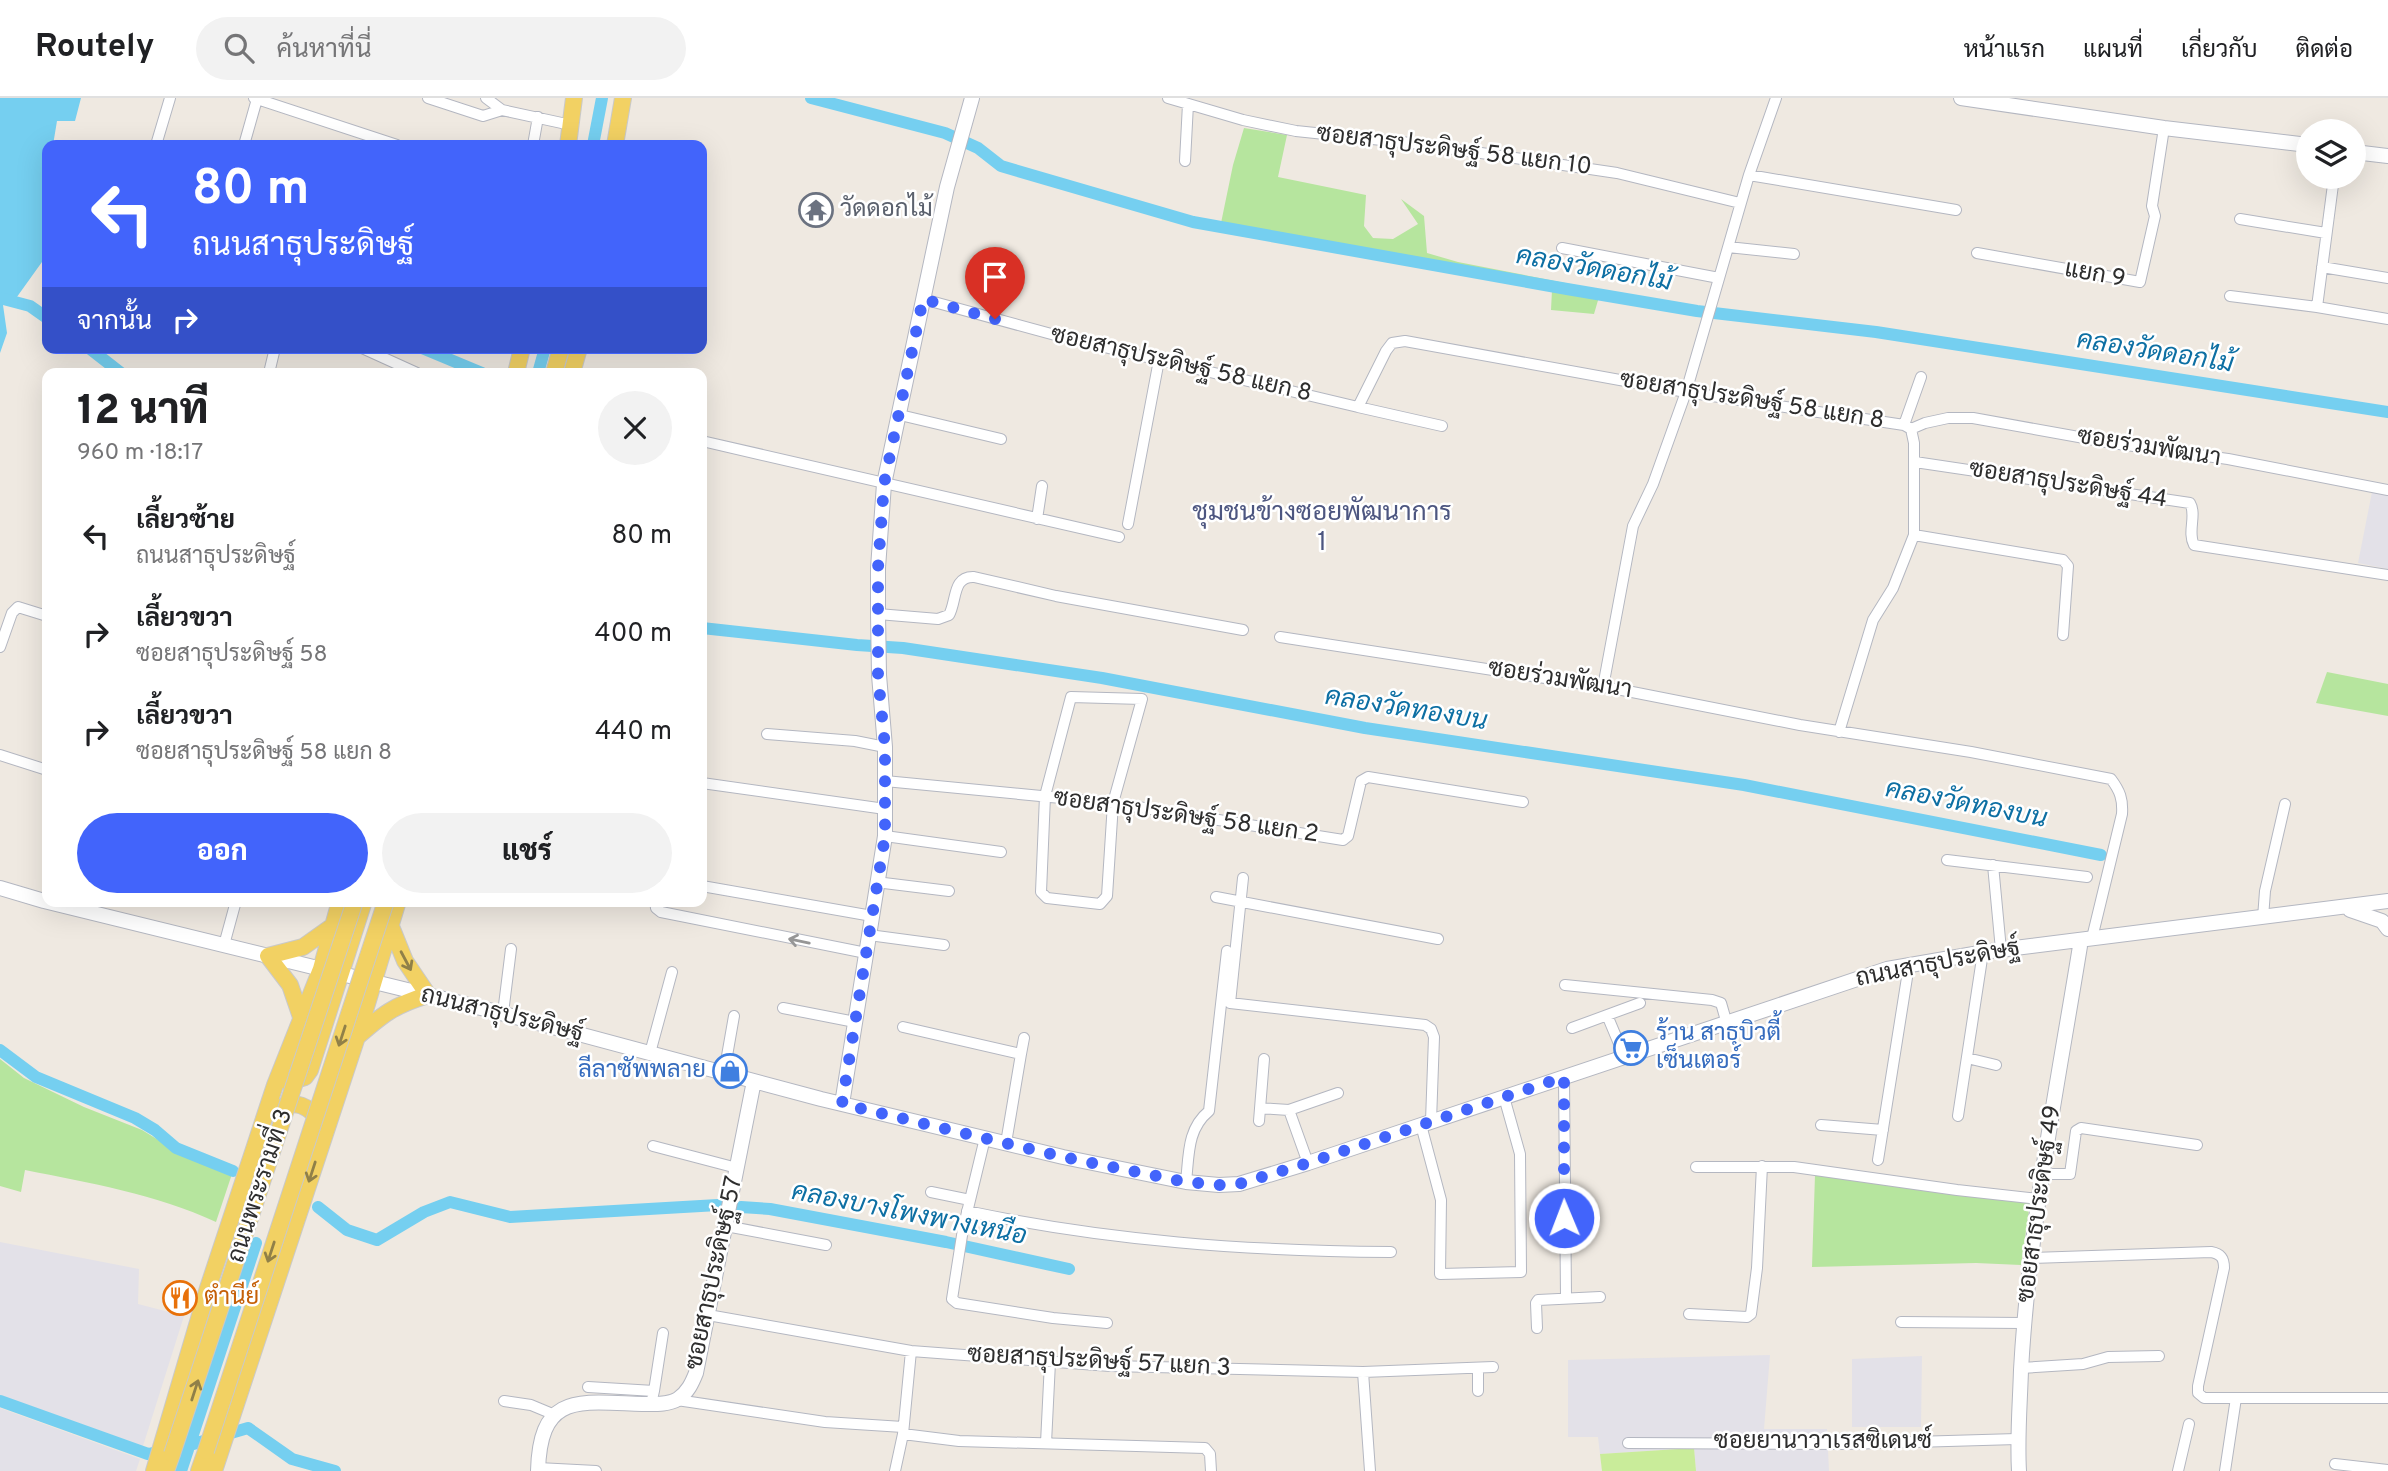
<!DOCTYPE html>
<html lang="th">
<meta charset="utf-8">
<style>
:root{--surface:#fff;--page:#f2f2f2;--text:#202124;--muted:#757577;--line:#e0e0e0;--accent:#4264fb}
body{margin:0;font-family:Overpass,Sarabun,sans-serif;background:var(--page);color:var(--text);height:100vh;display:flex;flex-direction:column;font-size:26px;white-space:nowrap}
*{box-sizing:border-box;margin:0}
p{font-size:23px;color:var(--muted)}
.icon{flex:none;width:38px;height:38px;fill:none;stroke:currentColor;stroke-width:2;stroke-linecap:round;stroke-linejoin:round}
.map{position:relative;flex:1;overflow:hidden}
.panel{position:absolute;left:42px;top:270px;width:665px;height:539px;display:flex;flex-direction:column;background:var(--surface);border-radius:14px;box-shadow:0 7px 28px #0002}
.panel>*{flex:none}
.guide{position:absolute;left:42px;top:42px;width:665px;height:214px;border-radius:14px;box-shadow:0 7px 28px #0002;background:#4264fb;color:#fff;overflow:hidden}
.fabs{position:absolute;left:2296px;top:21px;display:grid;gap:14px}
.fabs a{display:grid;place-items:center;width:70px;height:70px;border-radius:50%;background:var(--surface);box-shadow:0 7px 28px #0002;font-size:35px}
.pin{position:absolute;display:grid;place-items:center;width:60px;height:60px;color:#fff;margin:-72px -30px;border-radius:50% 50% 50% 0;rotate:-45deg;box-shadow:0 0 7px #0007}
.pin .icon{rotate:45deg}
.me{position:absolute;width:77px;margin:-38px;rotate:359deg;stroke-linejoin:round;filter:drop-shadow(0 0 5px #0008)}
.turn{display:flex;align-items:center;gap:24px;height:147px;padding:0 35px;font-size:32px}
.turn .icon{width:91px;height:91px;stroke-width:2.5}
.turn b{display:block;font-size:49px;line-height:60px}
.then{display:flex;align-items:center;height:66px;padding:0 35px;background:#0003;gap:14px;font-size:26px}
.round{display:grid;place-items:center;flex:none;width:74px;height:74px;border-radius:37px;background:var(--page)}
.summary{display:flex;align-items:center;justify-content:space-between;height:119px;padding:0 35px}
h1{font-size:42px;font-weight:800;line-height:52px}
.cta{display:flex;gap:14px;margin-top:auto;padding:14px 35px}
.cta a{flex:1;height:80px;border-radius:42px;background:var(--accent);color:#fff;font-size:28px;font-weight:800;line-height:80px;text-align:center}
.cta a+a{background:var(--page);color:var(--text)}
ul{padding:0;list-style:none}
li{display:flex;align-items:center;gap:21px;height:98px;padding:0 35px}
li div{flex:1}
li b{display:block;font-size:26px}
li em{font-style:normal}
header{display:flex;align-items:center;gap:42px;box-sizing:border-box;height:98px;padding:0 35px;background:var(--surface);border-bottom:2px solid var(--line)}
header strong{font-size:33px}
nav{display:flex;gap:38px;margin-inline-start:auto;font-size:24px}
.search{width:490px;height:63px;background:var(--page);display:flex;align-items:center;gap:18px;box-sizing:border-box;padding:0 24px;border-radius:38px;color:var(--muted);font-size:26px}
.map>svg:first-child{display:block}
.industrial{fill:#e3e1e8}
.green{fill:#b6e59e}
.pitch{fill:#c9ec9a}
.water{fill:#75cff0}
.lines{fill:none;stroke-linecap:round;stroke-linejoin:round}
.canal{stroke:#75cff0;stroke-width:12}
.street-casing{stroke:#b4b7c1;stroke-width:12}
.secondary-casing{stroke:#b4b7c1;stroke-width:16}
.primary-casing{stroke:#c9c9c9;stroke-width:18}
.street{stroke:#fff;stroke-width:10}
.secondary{stroke:#fff;stroke-width:14}
.primary{stroke:#f2d163;stroke-width:16}
.primary-bridge-casing{stroke:#c9c9c9;stroke-width:18;stroke-linecap:butt}
.primary-bridge{stroke:#f2d163;stroke-width:16}
.oneway{stroke:#969696}
.oneway2{stroke:#908048}
.route{stroke:#4264fb;stroke-width:12;stroke-dasharray:0 21.6}
.labels{text-anchor:middle;dominant-baseline:central;stroke-width:5;stroke-linejoin:round;paint-order:stroke}
.street-label{font-size:24px;fill:#2e2e2e;stroke:#fff}
.worship-label{font-size:24px;fill:#5b616d;stroke:#fff;text-anchor:start}
.shop-label{font-size:24px;fill:#366cbe;stroke:#fff;text-anchor:start}
.food-label{font-size:24px;fill:#c56008;stroke:#fff;text-anchor:start}
.water-label{font-size:26px;font-style:italic;fill:#0d6fa3;stroke:#fff}
.neighbourhood-label{font-size:26px;fill:#4d5680;stroke:#fff}
</style>
<header>
<strong>Routely</strong>
<div class="search"><svg class="icon" aria-label="search" viewBox="0 0 24 24"><circle cx="10" cy="10" r="6"/><path d="M15 15l6 6"/></svg>ค้นหาที่นี่</div>
<nav><a>หน้าแรก</a><a>แผนที่</a><a>เกี่ยวกับ</a><a>ติดต่อ</a></nav>
</header>
<div class="map">
<svg width="2388" height="1373" viewBox="0 0 2388 1373">
<rect width="100%" height="100%" fill="#efe9e1"/>
<!-- industrial -->
<path class="industrial" d="M2372,394L2388,397V471L2358,465Z
M0,1144L139,1171L138,1206L184,1218L143,1348L0,1297Z
M1770,1257L1764,1331H1827L1829,1373H1696L1694,1350L1600,1356L1598,1339H1568V1262Z
M1922,1258L1921,1329H1852V1261Z
M0,1310L140,1361L136,1373H0Z"/>
<!-- green -->
<path class="green" d="M1244,30L1287,37L1278,79L1366,97L1364,128L1373,140L1393,141L1418,126L1401,101L1424,118L1427,155L1458,164L1601,192L1594,216L1551,212L1552,192L1221,125L1233,67Z
M2327,574L2388,586V618L2316,605Z
M0,961L24,980L84,1009L142,1032L173,1051L232,1076L216,1124C156,1096 90,1085 25,1072L21,1094L0,1088Z
M1815,1077L2030,1105L2021,1167L1976,1165L1812,1169Z"/>
<!-- pitch -->
<path class="pitch" d="M1694,1350L1696,1373H1602L1600,1356Z"/>
<!-- water -->
<path class="water" d="M0,0H81L75,23H57L53,47H47V157L14,203L3,207L7,235L0,255Z"/>
<g class="lines">
<!-- canal -->
<path class="canal" d="M811,0L945,35L978,50L1001,68L1193,124L1567,191L1697,213L1876,234L2388,314
M593,47L602,0
M0,200L30,208L47,220
M89,250L121,275
M422,250L482,275
M538,275L545,250
M702,530L857,547L903,550L1102,580L1365,630L1744,687L2101,757
M0,952L36,979L135,1020L155,1032L176,1050L233,1073
M318,1109L347,1132L377,1142L424,1114L450,1104L510,1119L718,1107
M741,1109L770,1111L946,1144L1069,1171
M0,1303L148,1356L190,1347L248,1330L292,1361L335,1373
M181,1373L256,1145"/>
<!-- street casing -->
<g class="street-casing">
<path id="street" d="M254,0L397,47
M428,0L483,18L502,12
M486,0L502,12L571,27
M1168,0L1243,22L1296,33L1420,46L1617,75L1740,105
M156,47L170,0
M244,47L257,1
M533,47L538,19
M1185,63L1188,6
M1749,77L1956,112
M2334,79L2317,209L2388,221
M2240,121L2326,135
M1728,149L1794,156
M1562,150L1719,180
M1977,155L2140,184L2155,118L2152,108L2164,30
M2322,169L2388,180
M2230,198L2317,209
M923,201L1066,240L1358,309L1386,253L1392,245L1405,243L1686,294L1904,327L1911,331L1914,345V437L1893,490L1873,522L1839,634
M362,250L417,275
M269,275L275,250
M1358,309L1442,328
M900,317L1001,341
M1904,327L1921,279
M1911,331L1925,325L1948,320H1973L2112,345L2228,361L2388,392
M702,343L1119,439
M1915,364L2190,405C2197,417 2187,434 2194,447L2388,477
M1037,421L1042,388
M1128,426L1159,262
M1914,437L2063,462L2068,468L2063,537
M878,516L938,521L949,517C957,503 952,478 974,479L1056,498L1243,532
M1280,539L1622,592L1800,627L1971,654L2111,681C2120,693 2123,701 2122,716L2092,840
M0,549L12,515L18,509L47,518
M1603,589L1633,428L1653,386L1686,294L1749,77L1776,0
M1071,599L1142,601L1113,705L1107,798L1100,806L1047,800L1041,794L1045,698Z
M767,636L855,643L885,649
M0,657L47,672
M885,683L1113,705L1343,742L1348,738L1361,683L1368,679L1523,704
M702,685L885,711
M885,738L1001,754
M1947,762L2087,779
M1993,767L2001,852
M1243,780L1230,905L1425,927L1431,931L1434,939L1431,1023
M876,784L949,793
M702,788L872,818
M1216,799L1438,841
M655,803L656,810L661,814L866,855
M2263,820L2265,793L2285,706
M869,837L944,847
M224,847L236,803
M1565,887L1712,902L1721,905L1727,926
M783,910L855,924
M503,915L511,851
M1607,917L1625,960
M903,929L1021,956L1006,1045
M1572,930L1640,905
M650,955L672,874
M1021,956L1024,940
M1967,960L1996,967
M724,975L734,918
M1564,979L1566,1199
M1260,1010L1289,1012L1338,995
M1289,1012L1308,1065
M1958,1018L1983,854
M1259,1023L1264,961
M1421,1027L1441,1102L1440,1176L1521,1174L1520,1056L1504,999
M1821,1027L1883,1032
M985,1040L963,1131L952,1201L957,1205L1053,1220L1107,1225
M653,1048L737,1070
M1878,1062L1909,867
M1696,1069H1794L1957,1092L2038,1101
M2042,1076H2070L2076,1033L2081,1030L2197,1047
M1186,1084C1189,1057 1187,1031 1209,1013L1227,853
M931,1094L970,1102
M967,1113C1108,1143 1247,1153 1391,1154
M726,1128L826,1147
M2030,1160L2211,1154C2221,1156 2224,1160 2224,1170L2198,1288V1295L2204,1300H2388
M1689,1216L1747,1219L1751,1216L1757,1170L1762,1068
M708,1217L911,1253L1110,1268L1363,1274L1493,1269
M1901,1224L2023,1225
M1537,1230L1536,1205L1538,1202L1600,1199
M1478,1270V1293
M2021,1270L2083,1266L2108,1259L2159,1258
M1363,1274L1370,1373
M588,1289L654,1293L651,1306
M654,1293L663,1235
M677,1302L825,1324L903,1329
M504,1303L531,1307L555,1317
M903,1336L959,1343L1205,1350L1210,1356L1211,1373
M1046,1345L1050,1264
M1628,1345L1845,1346L2017,1341
M2335,1366L2388,1372
M538,1370L596,1373
M895,1373L903,1336L911,1253
M2178,1373L2189,1326
M2225,1373L2236,1300"/>
</g>
<!-- secondary casing -->
<g class="secondary-casing">
<path id="secondary" d="M1961,0L2164,30L2308,47
M2354,54L2388,58
M0,790L44,803L493,913L821,1001L1063,1059L1186,1084L1219,1087L1239,1086L1308,1065L1887,871L1991,853L2388,803
M2350,812L2382,823L2388,831
M842,1006L885,738V649L879,577L878,516V470L884,386L947,89L972,0
M538,1373C540,1294 579,1304 642,1306C654,1306 668,1307 678,1301C688,1294 692,1285 696,1275L754,983
M2019,1373C2017,1339 2020,1306 2021,1272C2029,1127 2058,985 2081,842"/>
</g>
<!-- primary casing -->
<g class="primary-casing">
<path id="primary" d="M568,47L574,0
M615,47L623,0
M516,275L522,250
M554,275L561,250
M572,275L579,250
M302,922L290,887L268,858L303,849L334,827
M357,939C382,917 394,907 428,897L405,863L390,826
M288,984L305,979L310,972L364,803
M276,1012C295,1000 310,1008 321,1025
M154,1373L208,1190L253,1054L275,987L321,871L340,803
M166,1373L172,1356
M199,1373L206,1353
M214,1373L357,939L398,803"/>
</g>
<!-- street -->
<use href="#street" class="street"/>
<!-- secondary -->
<use href="#secondary" class="secondary"/>
<!-- primary -->
<use href="#primary" class="primary"/>
<!-- primary-bridge casing -->
<g class="primary-bridge-casing">
<path id="primary-bridge" d="M206,1353L386,803
M172,1356L355,803"/>
</g>
<!-- primary-bridge -->
<use href="#primary-bridge" class="primary-bridge"/>
</g>
<!-- one-way arrows -->
<defs><path id="oneway-shaft" d="M-6 0H5M1.5-3L5.5 0L1.5 3" fill="none" stroke-width="1.6" stroke-linecap="round" stroke-linejoin="round" transform="scale(1.75)"/></defs>
<use class="oneway" href="#oneway-shaft" transform="translate(799 843) rotate(-168)"/>
<g class="oneway2">
<use href="#oneway-shaft" transform="translate(406 863) rotate(62)"/>
<use href="#oneway-shaft" transform="translate(342 938) rotate(108)"/>
<use href="#oneway-shaft" transform="translate(312 1074) rotate(108)"/>
<use href="#oneway-shaft" transform="translate(271 1154) rotate(108)"/>
<use href="#oneway-shaft" transform="translate(195 1292) rotate(-72)"/>
</g>
<g class="lines">
<!-- route -->
<path class="route" d="M995,221L923,201L884,386L878,470V578L885,649V738L842,1006L1063,1059L1186,1084L1219,1087L1239,1086L1308,1065L1564,979V1120"/>
</g>
<!-- icons -->
<defs>
<g id="temple-ring" transform="scale(1.75)"><circle r="9.5" fill="#fff" stroke="#6b7280" stroke-width="1.5"/><path d="M0-6L5-2H3V0L6.5 2.5H4V6H1.5V3h-3V6H-4V2.5H-6.5L-3 0V-2H-5Z" fill="#6b7280"/></g>
<g id="supermarket-ring" transform="scale(1.75)"><circle r="9.5" fill="#fff" stroke="#3f7fe0" stroke-width="1.5"/><path d="M-6-5.5h2.5l.6 2H6L4.5 2H-2.5L-4.4-4H-6ZM-1.5 3.2a1.3 1.3 0 1 0 .1 0ZM3 3.2a1.3 1.3 0 1 0 .1 0Z" fill="#3f7fe0"/></g>
<g id="shop-ring" transform="scale(1.75)"><circle r="9.5" fill="#fff" stroke="#3f7fe0" stroke-width="1.5"/><path d="M-5-2.5h2.3a2.7 3.5 0 0 1 5.4 0H5L5.5 6h-11ZM-1.5-2.5h3a1.5 2.3 0 0 0-3 0Z" fill="#3f7fe0"/></g>
<g id="restaurant-ring" transform="scale(1.75)"><circle r="9.5" fill="#fff" stroke="#e8710a" stroke-width="1.5"/><path d="M-5-6h1v4h1v-4h1v4h1v-4h1v5L-1.5 .5V6h-2V.5L-5-1ZM5-6V6H3V1.5H1.5Q1.5-4 5-6Z" fill="#e8710a"/></g>
</defs>
<g fill-rule="evenodd">
<use href="#temple-ring" x="816" y="112"/>
<use href="#supermarket-ring" x="1631" y="950"/>
<use href="#shop-ring" x="730" y="973"/>
<use href="#restaurant-ring" x="180" y="1200"/>
</g>
<g class="labels">
<!-- street labels -->
<g class="street-label">
<text transform="translate(1454 53) rotate(7)">ซอยสาธุประดิษฐ์ 58 แยก 10</text>
<text transform="translate(2095 177) rotate(10)">แยก 9</text>
<text transform="translate(1181 267) rotate(13)">ซอยสาธุประดิษฐ์ 58 แยก 8</text>
<text transform="translate(1752 303) rotate(9)">ซอยสาธุประดิษฐ์ 58 แยก 8</text>
<text transform="translate(2149 350) rotate(9)">ซอยร่วมพัฒนา</text>
<text transform="translate(2068 387) rotate(9)">ซอยสาธุประดิษฐ์ 44</text>
<text transform="translate(1560 582) rotate(9)">ซอยร่วมพัฒนา</text>
<text transform="translate(1186 719) rotate(8)">ซอยสาธุประดิษฐ์ 58 แยก 2</text>
<text transform="translate(1938 866) rotate(-11)">ถนนสาธุประดิษฐ์</text>
<text transform="translate(502 917) rotate(14)">ถนนสาธุประดิษฐ์</text>
<text transform="translate(261 1088) rotate(-72)">ถนนพระรามที่ 3</text>
<text transform="translate(2040 1106) rotate(-82)">ซอยสาธุประดิษฐ์ 49</text>
<text transform="translate(715 1175) rotate(-78)">ซอยสาธุประดิษฐ์ 57</text>
<text transform="translate(1099 1264) rotate(3)">ซอยสาธุประดิษฐ์ 57 แยก 3</text>
<text x="1823" y="1344">ซอยยานาวาเรสซิเดนซ์</text>
</g>
<!-- worship labels -->
<g class="worship-label">
<text x="840" y="112">วัดดอกไม้</text>
</g>
<!-- shop labels -->
<g class="shop-label">
<text x="1656" y="936">ร้าน สาธุบิวตี้<tspan x="1656" dy="28">เซ็นเตอร์</tspan></text>
<text x="706" y="973" text-anchor="end">ลีลาซัพพลาย</text>
</g>
<!-- food labels -->
<g class="food-label">
<text x="204" y="1200">ตำนีย์</text>
</g>
<!-- water labels -->
<g class="water-label">
<text transform="translate(1594 172) rotate(10)">คลองวัดดอกไม้</text>
<text transform="translate(2155 255) rotate(9)">คลองวัดดอกไม้</text>
<text transform="translate(1406 612) rotate(9)">คลองวัดทองบน</text>
<text transform="translate(1966 707) rotate(11)">คลองวัดทองบน</text>
<text transform="translate(909 1117) rotate(11)">คลองบางโพงพางเหนือ</text>
</g>
<!-- neighbourhood labels -->
<g class="neighbourhood-label">
<text x="1322" y="415">ชุมชนข้างซอยพัฒนาการ<tspan x="1322" dy="30">1</tspan></text>
</g>
</g>
</svg>
<div class="fabs">
<a><svg class="icon" aria-label="layers" viewBox="0 0 24 24"><path d="M12 4l9 5-9 5-9-5zM3 14l9 5 9-5"/></svg></a>
</div>
<div class="pin" style="left:995px;top:221px;background:#d93025"><svg class="icon" aria-label="arrive" viewBox="0 0 24 24"><path d="M6 21V4h12l-3 4 3 4H6"/></svg></div>
<svg class="me" style="left:1564px;top:1120px" viewBox="-20 -20 40 40"><circle r="17" fill="#4264fb" stroke="#fff" stroke-width="3"/><path d="M0-11L8 9 0 5-8 9z" fill="#fff"/></svg>
<div class="guide">
<div class="turn"><svg class="icon" aria-label="left" viewBox="0 0 24 24"><path d="M17 20v-9H6M10 6l-5 5 5 5"/></svg><div><b>80 m</b>ถนนสาธุประดิษฐ์</div></div>
<div class="then">จากนั้น<svg class="icon" aria-label="right" viewBox="0 0 24 24"><path d="M7 20v-9h11M14 6l5 5-5 5"/></svg></div>
</div>
<section class="panel">
<div class="summary"><div><h1>12 นาที</h1><p>960 m · 18:17</p></div><a class="round"><svg class="icon" aria-label="close" viewBox="0 0 24 24"><path d="M6 6l12 12M18 6L6 18"/></svg></a></div>
<ul>
<li><svg class="icon" aria-label="left" viewBox="0 0 24 24"><path d="M17 20v-9H6M10 6l-5 5 5 5"/></svg><div><b>เลี้ยวซ้าย</b><p>ถนนสาธุประดิษฐ์</p></div><em>80 m</em></li>
<li><svg class="icon" aria-label="right" viewBox="0 0 24 24"><path d="M7 20v-9h11M14 6l5 5-5 5"/></svg><div><b>เลี้ยวขวา</b><p>ซอยสาธุประดิษฐ์ 58</p></div><em>400 m</em></li>
<li><svg class="icon" aria-label="right" viewBox="0 0 24 24"><path d="M7 20v-9h11M14 6l5 5-5 5"/></svg><div><b>เลี้ยวขวา</b><p>ซอยสาธุประดิษฐ์ 58 แยก 8</p></div><em>440 m</em></li>
</ul>
<div class="cta"><a>ออก</a><a>แชร์</a></div>
</section>
</div>
